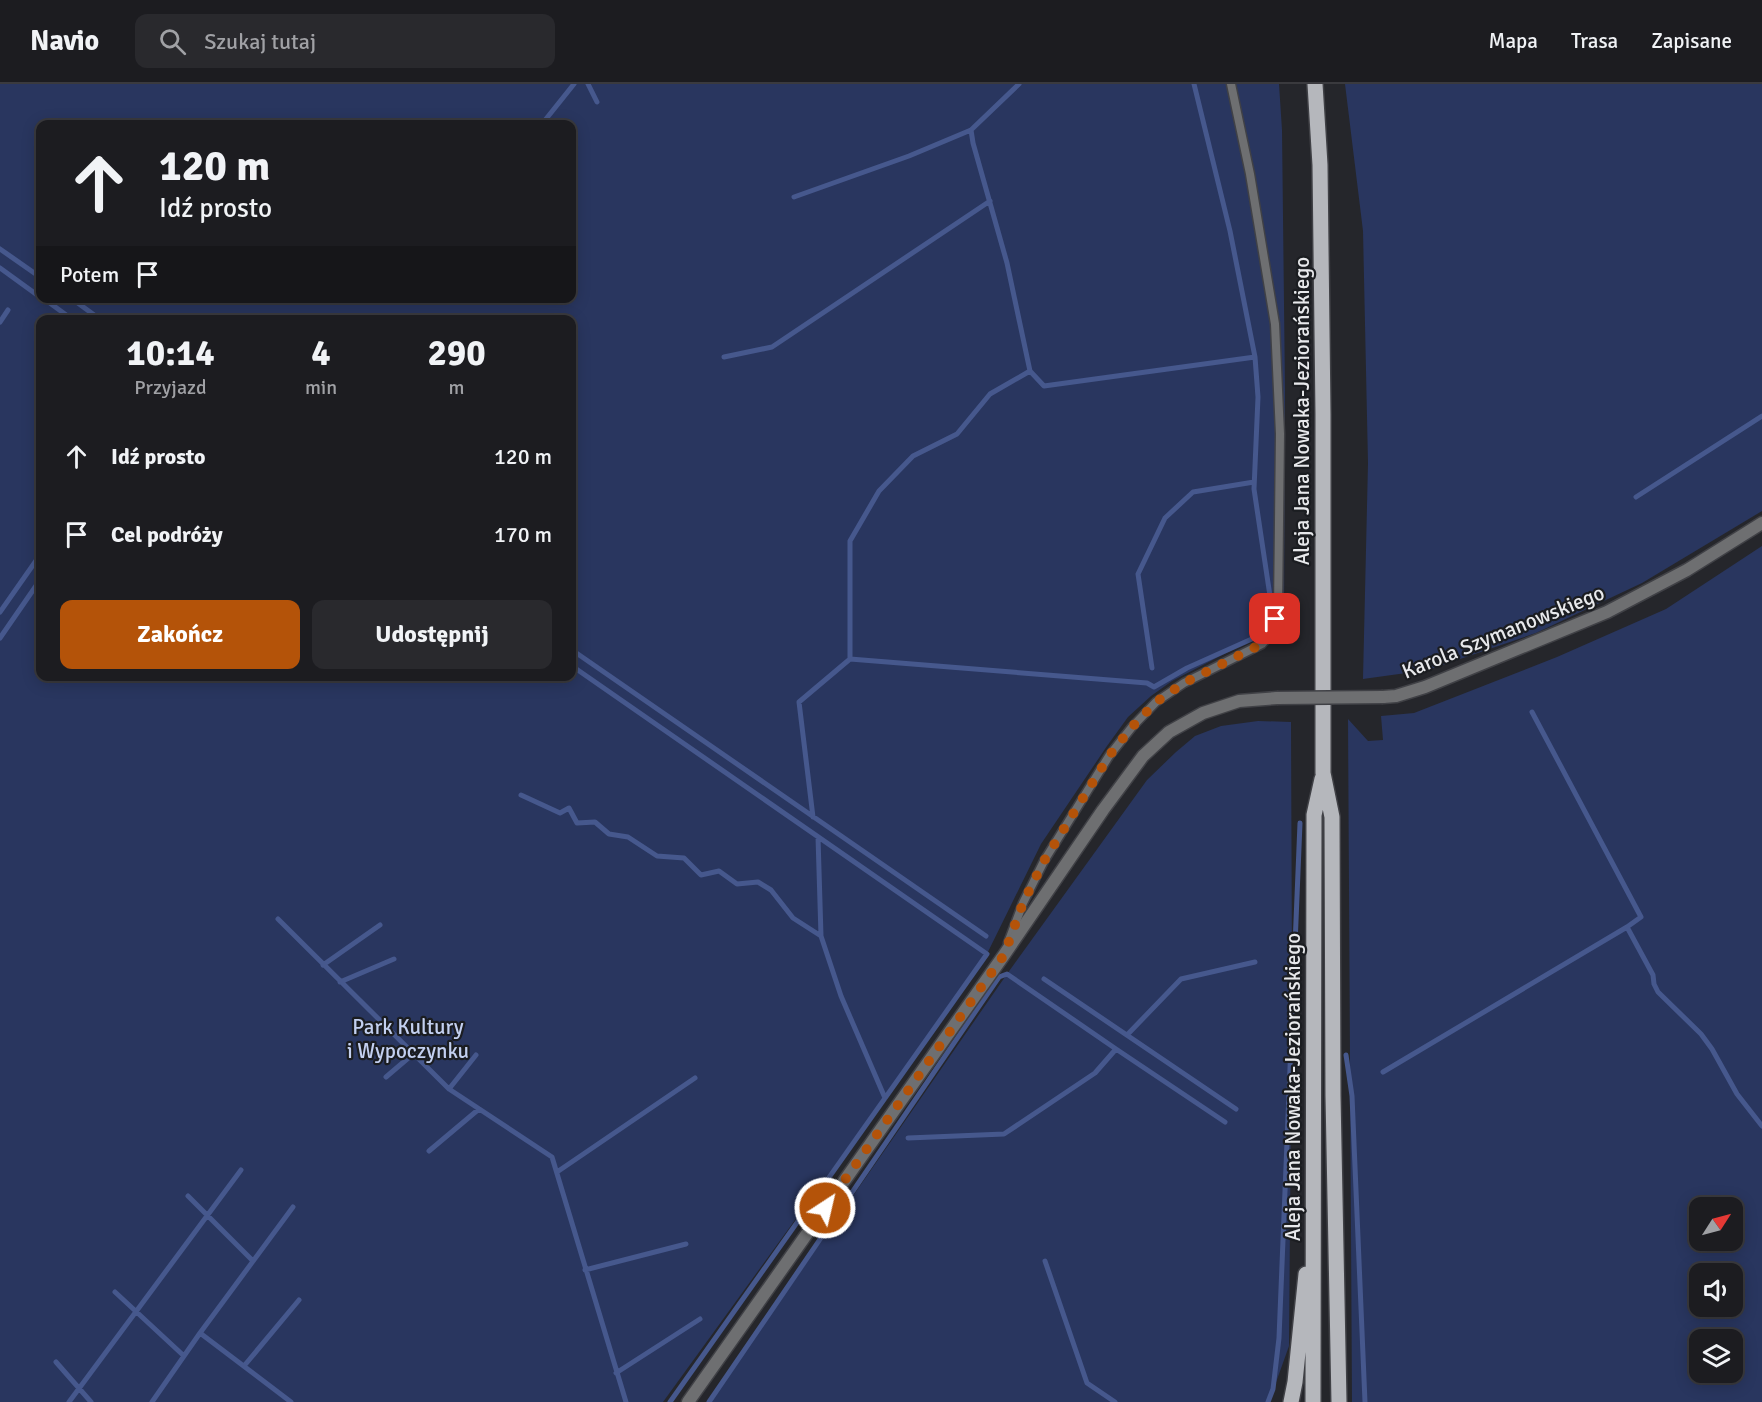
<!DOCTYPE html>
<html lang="pl">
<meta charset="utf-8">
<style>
:root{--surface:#1c1c20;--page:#29292d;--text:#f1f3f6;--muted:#a0a1a5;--line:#3a3a3e;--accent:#b45309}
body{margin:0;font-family:Signika,sans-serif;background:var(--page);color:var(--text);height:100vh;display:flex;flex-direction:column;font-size:22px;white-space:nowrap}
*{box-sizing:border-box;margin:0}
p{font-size:20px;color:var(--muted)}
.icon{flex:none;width:33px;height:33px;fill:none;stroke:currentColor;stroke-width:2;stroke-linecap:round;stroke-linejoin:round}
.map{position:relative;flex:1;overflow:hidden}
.sheet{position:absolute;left:36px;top:231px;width:540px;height:366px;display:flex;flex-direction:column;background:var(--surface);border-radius:12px;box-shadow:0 3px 15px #0003,0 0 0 2px var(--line)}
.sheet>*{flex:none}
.hud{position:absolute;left:36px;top:36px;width:540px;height:183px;border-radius:12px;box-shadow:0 3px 15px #0003,0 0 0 2px var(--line);background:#1c1c20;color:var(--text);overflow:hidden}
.needle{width:39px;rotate:54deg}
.buttons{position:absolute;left:1689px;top:1113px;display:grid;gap:12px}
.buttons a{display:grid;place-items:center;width:54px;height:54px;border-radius:12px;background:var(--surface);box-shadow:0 3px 15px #0003,0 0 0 2px var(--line);font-size:30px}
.pin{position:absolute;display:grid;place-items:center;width:51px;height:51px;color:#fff;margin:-26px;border-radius:12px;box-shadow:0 3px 9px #0006}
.me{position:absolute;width:66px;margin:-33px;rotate:35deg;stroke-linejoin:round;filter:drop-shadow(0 0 4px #0008)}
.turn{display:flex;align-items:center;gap:21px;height:126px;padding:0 24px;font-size:27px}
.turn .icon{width:78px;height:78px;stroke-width:2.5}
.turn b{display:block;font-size:42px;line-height:51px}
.then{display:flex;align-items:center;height:57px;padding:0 24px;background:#0003;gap:12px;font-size:22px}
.eta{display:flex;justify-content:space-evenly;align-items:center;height:102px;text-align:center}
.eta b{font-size:36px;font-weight:700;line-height:42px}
.cta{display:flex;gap:12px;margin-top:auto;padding:12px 24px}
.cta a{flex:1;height:69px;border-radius:12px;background:var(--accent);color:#fff;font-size:24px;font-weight:700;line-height:69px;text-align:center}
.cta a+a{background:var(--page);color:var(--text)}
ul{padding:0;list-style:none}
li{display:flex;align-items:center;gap:18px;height:78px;padding:0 24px}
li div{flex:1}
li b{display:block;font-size:22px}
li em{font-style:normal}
header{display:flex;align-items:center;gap:36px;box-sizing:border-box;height:84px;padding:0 30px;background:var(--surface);border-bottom:2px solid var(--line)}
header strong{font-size:28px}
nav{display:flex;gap:33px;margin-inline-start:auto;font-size:21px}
.search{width:420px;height:54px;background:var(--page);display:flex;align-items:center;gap:15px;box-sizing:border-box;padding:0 21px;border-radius:12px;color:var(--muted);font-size:22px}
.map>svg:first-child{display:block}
.green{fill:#29365f;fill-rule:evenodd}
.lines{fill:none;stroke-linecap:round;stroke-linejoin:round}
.stream{stroke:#46588d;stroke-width:5}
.service-casing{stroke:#404146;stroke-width:11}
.tertiary-casing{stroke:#404146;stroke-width:15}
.primary-casing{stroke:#404146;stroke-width:18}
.service{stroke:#6e6f71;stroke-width:8}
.tertiary{stroke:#6e6f71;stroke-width:12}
.primary{stroke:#b5b7bc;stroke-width:15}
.tertiary-bridge-casing{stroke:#404146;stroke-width:15;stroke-linecap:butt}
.tertiary-bridge{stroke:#6e6f71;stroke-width:12}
.route{stroke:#b45309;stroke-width:10;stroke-dasharray:0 18}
.labels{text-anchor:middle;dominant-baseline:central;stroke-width:4.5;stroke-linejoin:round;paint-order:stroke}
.street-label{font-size:21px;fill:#e8e9ec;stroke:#1b1d21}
.park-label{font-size:21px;fill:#c3d0f0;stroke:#1b1d21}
</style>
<header>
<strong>Navio</strong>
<div class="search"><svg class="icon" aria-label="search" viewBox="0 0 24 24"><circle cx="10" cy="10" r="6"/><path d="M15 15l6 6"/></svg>Szukaj tutaj</div>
<nav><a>Mapa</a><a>Trasa</a><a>Zapisane</a></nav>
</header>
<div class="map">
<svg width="1762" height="1318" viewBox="0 0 1762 1318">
<rect width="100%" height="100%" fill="#25262b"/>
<!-- green -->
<path class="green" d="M0,0H1279L1282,46L1285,306L1284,539L1172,597L1151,612L1128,633L1107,662L1041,760L985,874L663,1318H0ZM40,40H572V214H40ZM40,236H572V592H40Z
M1345,0H1762V427L1642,499L1536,549L1428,586L1363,595L1368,379L1363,147Z
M1762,462V1318H1352L1348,635L1368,657L1383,656L1381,632L1414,629L1557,573L1666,525ZM1700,1124H1732V1156H1700ZM1700,1190H1732V1222H1700ZM1700,1256H1732V1288H1700Z
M1258,637L1291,638L1292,892L1289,1262L1269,1318H710L1007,890L1147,696L1176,668L1195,652L1221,642Z"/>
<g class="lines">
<!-- stream -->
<path class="stream" d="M588,0L597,18
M1019,0L971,46L973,59L1007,179L1030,287L1044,302L1255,273
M542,40L574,0
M794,113L909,72L971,46
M0,165L40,193
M0,184L40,213
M43,214L73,236
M71,214L101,236
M0,238L8,226
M724,273L772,263L990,117
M1636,413L1762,332
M0,528L40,471
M0,554L40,496
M572,566L986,852
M850,575V457L879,407L913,372L957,350L990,310L1030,287
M572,582L987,870L670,1318
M1152,584L1138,490L1165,434L1193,408L1254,398
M1532,628L1641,833L1627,843L1653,891L1654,900L1658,908L1701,950L1712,965L1737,1010L1762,1042
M521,711L560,729L569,724L577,739L595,738L609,750L628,753L657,772L684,774L701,791L719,787L737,800L758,798L771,806L793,834L821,852L841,912L885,1014
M813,733L799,618L850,575L1147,599L1154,603L1187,584L1263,550L1273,532L1254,405L1258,313L1255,273L1230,147L1194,0
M818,753L821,852
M278,835L449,1005L552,1073L626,1318
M323,881L380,841
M1044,895L1236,1025
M340,898L394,875
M1127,951L1181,895L1255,878
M1116,965L1225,1038
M1346,971L1352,1012L1365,1318
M1383,988L1627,843
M386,993L413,970
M449,1005L476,971
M429,1067L479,1025
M557,1088L695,994
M188,1112L253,1177
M1045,1177L1087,1299L1115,1318
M585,1186L686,1160
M115,1208L184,1272
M200,1249L291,1318
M56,1278L91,1318
M244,1282L299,1216
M616,1289L700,1235
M69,1318L241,1086
M152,1318L200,1249L293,1123
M709,1318L999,893L1007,890L1116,965L1095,989L1004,1050L908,1054
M1268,1318L1273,1305L1279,1254L1300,739"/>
<!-- service casing -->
<g class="service-casing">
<path id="service" d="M1008,859L1023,819L1044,777L1109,672L1132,643L1156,618L1184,599L1262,560L1269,552L1278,526L1280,350L1275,240L1250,90L1231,0"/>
</g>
<!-- tertiary casing -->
<g class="tertiary-casing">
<path id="tertiary" d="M1383,613L1396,612L1425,603L1607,528L1687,486L1762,439
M688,1318L1004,871L1103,726L1143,672L1169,648L1203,629L1239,617L1277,614"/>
</g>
<!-- primary casing -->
<g class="primary-casing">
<path id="primary" d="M1315,0L1320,81L1323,330V689L1332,733L1333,1012L1339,1318
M1291,1318L1295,1298L1306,1190
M1313,1318L1314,731L1322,695"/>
</g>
<!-- service -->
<use href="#service" class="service"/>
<!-- tertiary -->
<use href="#tertiary" class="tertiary"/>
<!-- primary -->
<use href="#primary" class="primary"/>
<!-- tertiary-bridge casing -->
<g class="tertiary-bridge-casing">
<path id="tertiary-bridge" d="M1277,614L1383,613"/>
</g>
<!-- tertiary-bridge -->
<use href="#tertiary-bridge" class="tertiary-bridge"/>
</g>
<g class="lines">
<!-- route -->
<path class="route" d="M825,1124L1004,871L1023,819L1044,777L1109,672L1132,643L1156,618L1184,599L1262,560L1269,552L1275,535"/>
</g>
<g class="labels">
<!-- street labels -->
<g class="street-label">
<text transform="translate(1302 327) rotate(-90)">Aleja Jana Nowaka-Jeziorańskiego</text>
<text transform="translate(1503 548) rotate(-22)">Karola Szymanowskiego</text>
<text transform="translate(1293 1003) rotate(-90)">Aleja Jana Nowaka-Jeziorańskiego</text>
</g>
<!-- park labels -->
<g class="park-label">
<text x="408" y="943">Park Kultury<tspan x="408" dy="24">i Wypoczynku</tspan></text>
</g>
</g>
</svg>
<div class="buttons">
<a><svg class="needle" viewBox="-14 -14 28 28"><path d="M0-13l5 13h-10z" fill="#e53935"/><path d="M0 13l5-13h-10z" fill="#a0a1a5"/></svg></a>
<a><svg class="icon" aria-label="sound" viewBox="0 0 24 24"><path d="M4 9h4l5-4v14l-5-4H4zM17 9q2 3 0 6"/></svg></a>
<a><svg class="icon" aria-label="layers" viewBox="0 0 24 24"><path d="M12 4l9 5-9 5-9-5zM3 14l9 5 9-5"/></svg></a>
</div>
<div class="pin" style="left:1275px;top:535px;background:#d93025"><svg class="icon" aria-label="arrive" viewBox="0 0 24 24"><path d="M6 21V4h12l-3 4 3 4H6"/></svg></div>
<svg class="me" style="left:825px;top:1124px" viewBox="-20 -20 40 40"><circle r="17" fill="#b45309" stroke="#fff" stroke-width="3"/><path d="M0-11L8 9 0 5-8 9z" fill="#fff"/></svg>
<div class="hud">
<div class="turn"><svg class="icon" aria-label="ahead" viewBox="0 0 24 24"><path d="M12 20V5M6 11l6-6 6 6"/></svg><div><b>120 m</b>Idź prosto</div></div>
<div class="then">Potem<svg class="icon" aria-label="arrive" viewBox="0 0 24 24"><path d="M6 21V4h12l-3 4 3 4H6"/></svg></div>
</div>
<section class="sheet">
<div class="eta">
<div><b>10:14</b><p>Przyjazd</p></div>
<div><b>4</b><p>min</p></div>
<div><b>290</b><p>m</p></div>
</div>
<ul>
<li><svg class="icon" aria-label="ahead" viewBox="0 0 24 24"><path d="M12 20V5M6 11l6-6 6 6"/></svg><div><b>Idź prosto</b></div><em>120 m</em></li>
<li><svg class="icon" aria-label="arrive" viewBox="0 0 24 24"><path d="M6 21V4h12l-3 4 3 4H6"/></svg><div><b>Cel podróży</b></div><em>170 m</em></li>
</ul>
<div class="cta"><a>Zakończ</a><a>Udostępnij</a></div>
</section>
</div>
